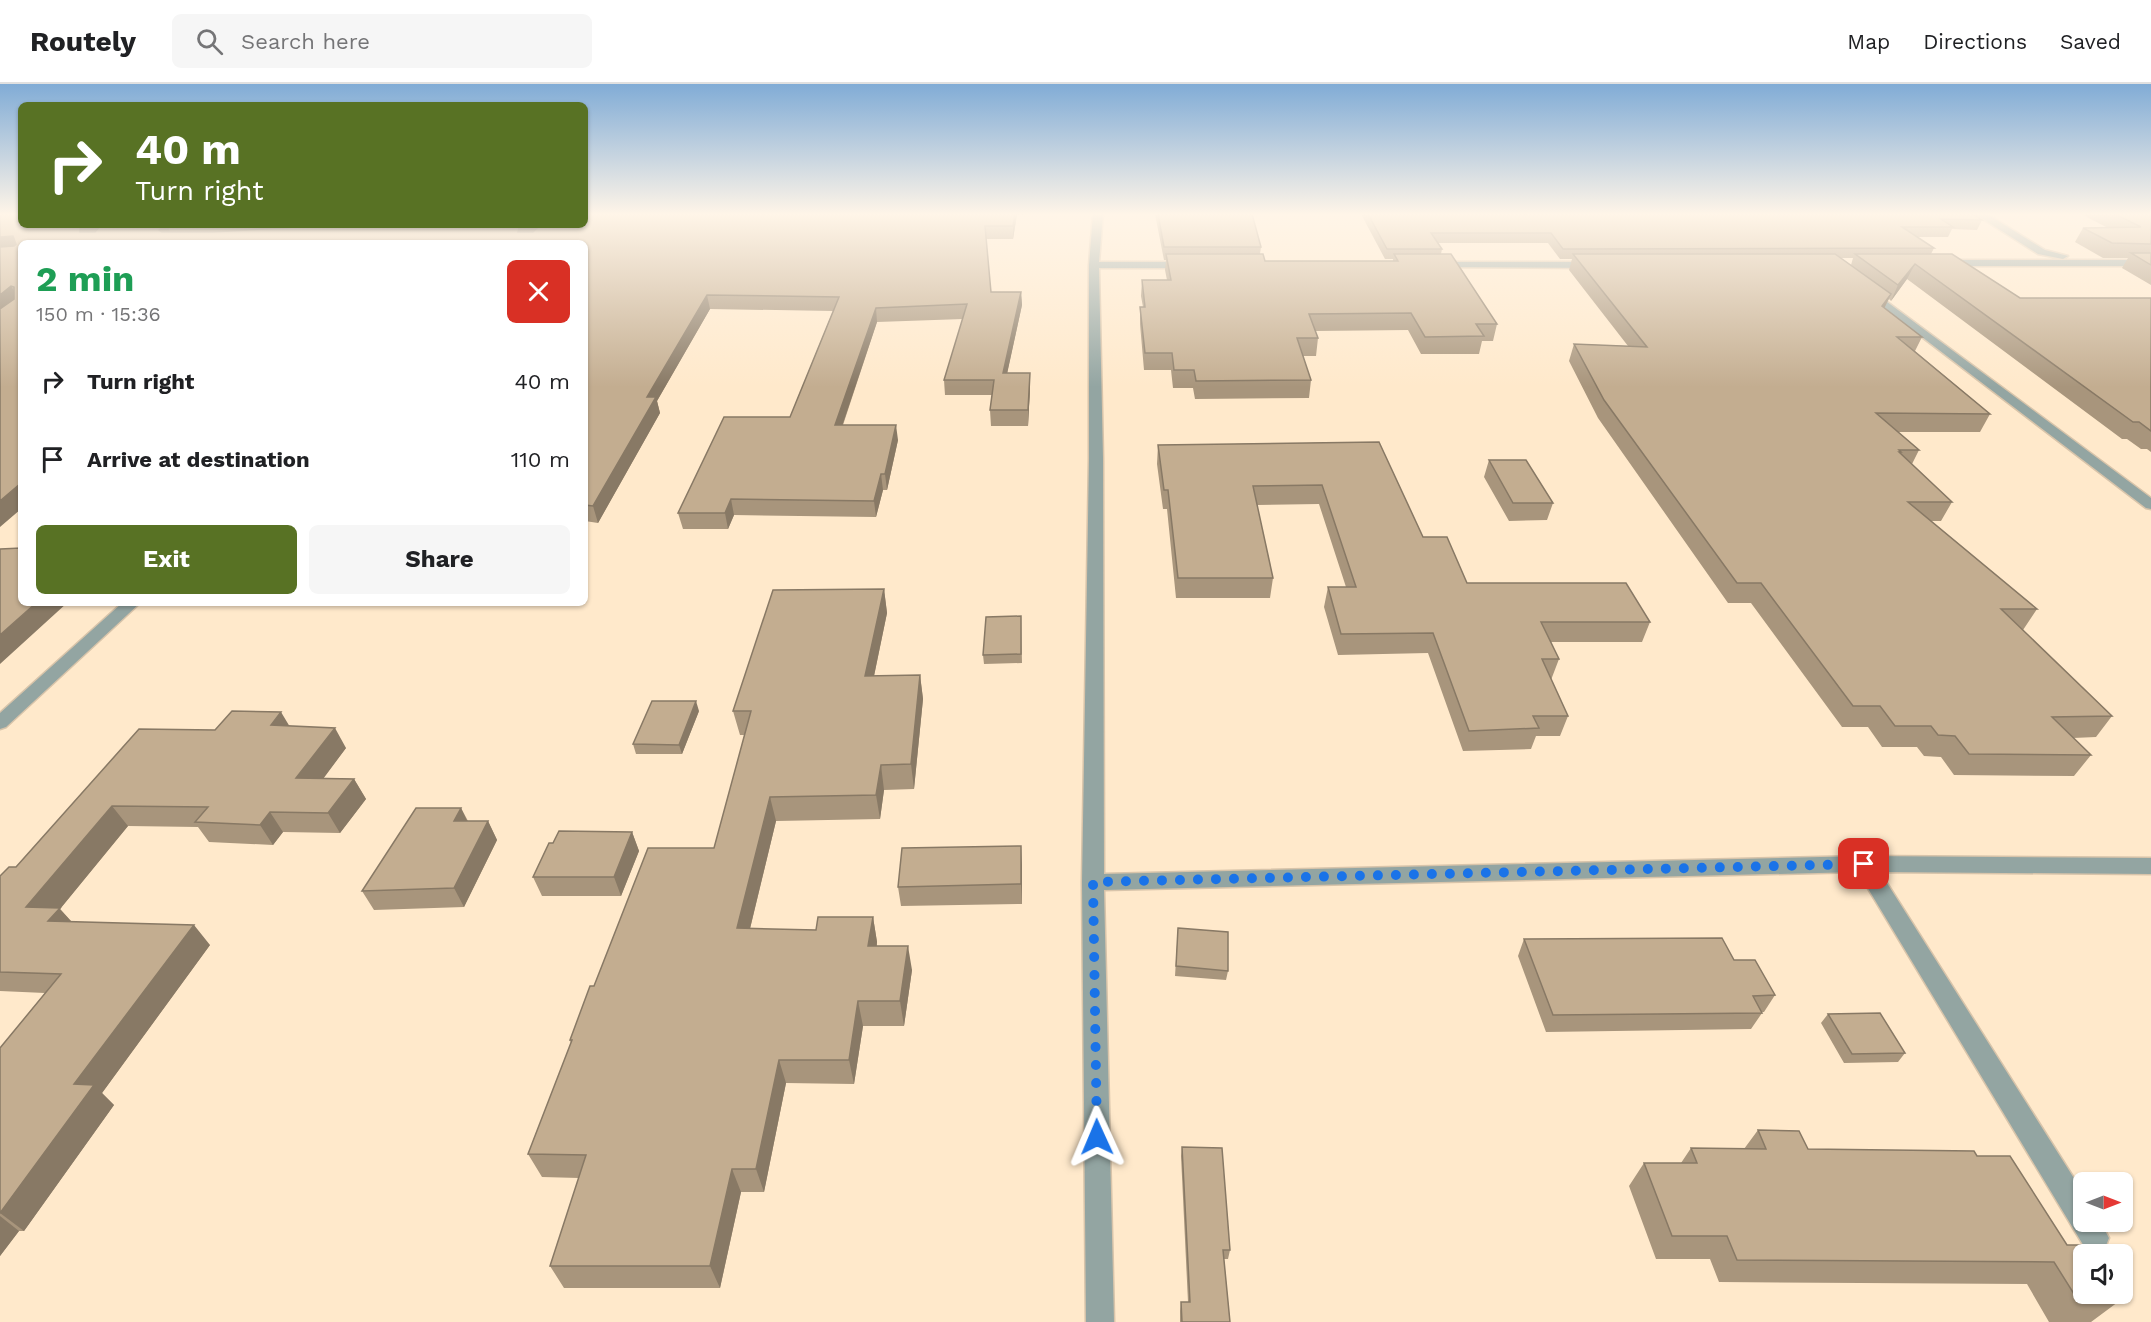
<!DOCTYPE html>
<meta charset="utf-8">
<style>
:root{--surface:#fff;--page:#f6f6f6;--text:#202124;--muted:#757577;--line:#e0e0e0;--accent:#587224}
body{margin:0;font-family:"Work Sans",sans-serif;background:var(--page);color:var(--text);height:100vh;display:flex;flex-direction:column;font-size:22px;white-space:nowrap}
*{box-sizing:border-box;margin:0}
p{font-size:20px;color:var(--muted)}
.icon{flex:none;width:33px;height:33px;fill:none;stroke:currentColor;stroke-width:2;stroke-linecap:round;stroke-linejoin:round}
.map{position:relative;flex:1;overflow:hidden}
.details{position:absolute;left:18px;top:156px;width:570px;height:366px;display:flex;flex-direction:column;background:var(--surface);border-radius:9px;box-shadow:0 2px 4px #0004}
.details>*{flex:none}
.guide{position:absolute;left:18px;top:18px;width:570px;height:126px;border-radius:9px;box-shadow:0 2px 4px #0004;background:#587224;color:#fff;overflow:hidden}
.needle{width:39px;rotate:90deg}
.buttons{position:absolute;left:2073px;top:1088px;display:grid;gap:12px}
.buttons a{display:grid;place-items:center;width:60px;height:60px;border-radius:9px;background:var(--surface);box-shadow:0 2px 4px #0004;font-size:30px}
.pin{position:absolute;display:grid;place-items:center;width:51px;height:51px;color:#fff;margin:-26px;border-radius:12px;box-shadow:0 3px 9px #0006}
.me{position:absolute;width:66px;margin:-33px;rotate:359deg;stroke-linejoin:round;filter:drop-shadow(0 0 4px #0008)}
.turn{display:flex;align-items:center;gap:21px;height:126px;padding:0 18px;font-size:27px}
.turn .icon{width:78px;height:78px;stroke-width:2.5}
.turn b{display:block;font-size:42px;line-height:51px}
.round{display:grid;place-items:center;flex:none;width:63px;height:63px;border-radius:9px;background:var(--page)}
.headline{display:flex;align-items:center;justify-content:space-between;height:102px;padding:0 18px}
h1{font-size:36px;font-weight:700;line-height:45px;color:#1e9e55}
.cta{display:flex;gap:12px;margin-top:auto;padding:12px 18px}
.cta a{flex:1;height:69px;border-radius:9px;background:var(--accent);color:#fff;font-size:24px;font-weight:700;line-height:69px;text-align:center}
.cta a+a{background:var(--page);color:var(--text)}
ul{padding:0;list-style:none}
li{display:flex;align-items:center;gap:18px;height:78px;padding:0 18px}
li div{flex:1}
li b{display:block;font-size:22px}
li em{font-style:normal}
header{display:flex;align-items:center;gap:36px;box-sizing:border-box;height:84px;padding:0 30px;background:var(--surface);border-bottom:2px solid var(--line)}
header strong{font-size:28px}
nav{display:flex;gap:33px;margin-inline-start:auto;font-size:21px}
.search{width:420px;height:54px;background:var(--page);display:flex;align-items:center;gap:15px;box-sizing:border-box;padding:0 21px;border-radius:9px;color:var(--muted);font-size:22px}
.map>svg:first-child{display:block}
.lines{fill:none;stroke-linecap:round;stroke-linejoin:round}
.minor-casing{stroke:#d8c4aa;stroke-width:3}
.minor{fill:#93a5a2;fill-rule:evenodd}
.wall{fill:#a8957c;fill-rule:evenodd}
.shaded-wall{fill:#887965}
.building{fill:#c3ad90;stroke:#887965;stroke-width:1.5}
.route{stroke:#1a73e8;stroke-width:10;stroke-dasharray:0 18}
</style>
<header>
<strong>Routely</strong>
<div class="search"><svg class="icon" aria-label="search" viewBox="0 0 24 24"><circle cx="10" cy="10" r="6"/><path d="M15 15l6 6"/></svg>Search here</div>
<nav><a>Map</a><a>Directions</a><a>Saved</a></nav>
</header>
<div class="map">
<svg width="2151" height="1238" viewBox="0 0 2151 1238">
<rect width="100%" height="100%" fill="#ffe9cb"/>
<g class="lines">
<!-- minor casing -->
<g class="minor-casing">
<path id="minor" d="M1093,130H1103L1099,178H1189L1194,181L1189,184H1099L1103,375L1104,790L1864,772L2151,774V790L1880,788L2084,1110V1137H2100L2109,1154L2105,1164L2095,1168L2085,1164L1858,788L1104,806L1114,1238H1086L1082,798L1089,375V181Z
M1975,130H1987L2045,166L2068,172L2063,175L2038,170Z
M2151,176V182H1943L1938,179L1943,176Z
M1436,178H1594L1599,181L1594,184L1432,183V179Z
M1867,203L2151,414V425L2146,424L1863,208V204Z
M122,519H140L6,643L0,645V629Z"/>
</g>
<!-- minor -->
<use href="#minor" class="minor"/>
</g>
<!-- wall -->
<path class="wall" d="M0,130L21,141H540L585,130H1058L1017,131L1013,155H986L991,208H1021L1022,221L1007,289H1030V304L1028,342H991L990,326L992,311H945L944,296L963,235L877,238L843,341L898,356L887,406H883L876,433L734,431L728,445H683L678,429L790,333L833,227L710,225L657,317L660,329L598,439L585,437V159H21L0,443Z
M1155,130H1252L1261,163L1260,170L1265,177H1393V175H1385L1361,130H1973L1982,136L1977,146L1952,145L1948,153H1918L1934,164L1931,170L2020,214H2151V368L2147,365H2141L2127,355H2122L1907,195L1891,217L1889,215L1884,224L1922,253L1915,267L1990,330L1980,348H1898L1919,366L1912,380L1952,418L1941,437H1931L2037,525L2023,546H2022L2112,632L2096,653L2073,654L2091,671L2074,692L1954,691L1941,673L1924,672L1917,663H1882L1868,643H1842L1751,519H1728L1598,334L1569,277L1574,260L1628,262L1569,186L1572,175H1560L1548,159H1438L1442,165L1441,170L1497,240L1493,257H1482L1479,270H1421L1408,246L1315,247L1318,254L1316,272H1303L1311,296L1309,314L1195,315L1193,304H1173L1171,286H1144L1140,240V223H1143L1141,212L1142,196H1167L1165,186L1166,176H1164ZM1841,174H1853L1851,181Z
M2081,130H2151V201L2122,184L2128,174H2103L2075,158L2083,144L2106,143Z
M1379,358L1423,453L1467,499L1650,538L1642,558H1550L1559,575L1551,596L1568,632L1560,652H1536L1531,665L1463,667L1428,569L1338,571L1324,523L1328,503H1346L1319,420L1257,421L1273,494L1270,514H1176L1167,425H1163L1157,380L1158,361Z
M1489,376L1553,419L1547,436L1509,437L1484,393Z
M884,505L887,529L874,592L920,591L923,615L914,705L884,706L880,735L776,737L750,845L816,846L873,833L877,858V862L912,886L904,942H863L854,1000L786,999L764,1108H741L720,1204H564L550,1182L579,1094L542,1093L528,1070L571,959L570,956L594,902L714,764L745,651H740L733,627Z
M1021,532L1022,579L984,580L983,571Z
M699,627L682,670H636L633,660Z
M290,642L346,664L323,694L354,695L366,715L340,749L283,748L273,761L209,758L198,743L128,742L60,825L72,838L210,861L102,1009L114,1021L24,1147H19L0,1172V964L45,909L0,907V792L16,783L215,646Z
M461,724L468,737H488L497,756L464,823L374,826L362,807Z
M632,748L639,767L621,812H542L533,793L553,759Z
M1022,781V820L901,822L898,803Z
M1178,844L1228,887L1226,896L1175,892Z
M1524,855L1734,876L1775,911L1764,928H1762V929L1751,945L1546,948L1518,872Z
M1828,930L1905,969L1898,978L1844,979L1821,939Z
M1758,1046L1808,1065L1977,1072L2067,1161L2118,1218L2091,1238H2049L2027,1200L1719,1198L1710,1175H1656L1629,1102L1644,1079H1681L1691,1064L1744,1065Z
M1182,1063L1230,1166L1228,1175H1224L1230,1238H1180V1227L1181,1218H1188L1181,1072Z"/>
<!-- shaded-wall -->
<path class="shaded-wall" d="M1015,130H1017L1013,155V142Z
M84,141H104L87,157L80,148V145Z
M167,141L173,154L166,159L159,146Z
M522,141H540L522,159L518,148L519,144Z
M13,152L21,165L0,167V153Z
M1915,180L1907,195L1891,217L1898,201Z
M11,202L20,216L0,231V211Z
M1021,208L1022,221L1004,304L1003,289Z
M1891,210L1883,227L1882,222Z
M707,211L710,225L657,317L660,329L598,439L593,422L647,313Z
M876,224L877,238L837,357L835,341Z
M1030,289V304L1028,342V326Z
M896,341L898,356L887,406L885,390Z
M881,390L883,406L876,433L874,417Z
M21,399V425L0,443V417Z
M731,415L734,431L728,445L725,429Z
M884,505L887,529L869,616L865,592Z
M36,519H67L0,580V551Z
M920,591L923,615L914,705L911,680Z
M696,617L699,627L682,670L679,661Z
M281,628L293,648L271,641Z
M335,644L346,664L309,714L296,694Z
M881,681L884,706L880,735L876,711Z
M354,695L366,715L340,749L328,729Z
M770,713L776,737L744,869L737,844Z
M112,722L128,742L60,825L78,845L67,858L26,823Z
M461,724L470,743L454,737Z
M270,728L283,748L273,761L260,741Z
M488,737L497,756L464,823L454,804Z
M632,748L639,767L621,812L614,793Z
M1021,762L1022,781V820L1021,800Z
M873,833L877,858L873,886L868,862Z
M194,841L210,861L102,1009L114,1021L24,1147L0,1129L74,1000Z
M908,862L912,886L904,942L900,917Z
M858,917L863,942L854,1000L849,976Z
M779,976L786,999L764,1108L756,1085Z
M732,1085L741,1108L720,1204L710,1182Z
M0,1132L19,1147L0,1172Z"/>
<!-- building -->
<path class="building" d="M0,130H21V141H84L80,145V148H95L101,141H166L159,146L162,148H213L329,141H522L519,144L518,148H533L540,141H585V130H1015L1013,142H985L991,208H1021L1003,289H1030L1028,326H990L994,296H944L967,220L876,224L835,341H896L885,390H881L874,417L731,415L725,429H678L724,333H790L839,213L707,211L647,313H656L593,422L585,421V159H21V399L0,417V225L14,215V203L11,202L0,211V163L14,162L16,160L13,152L0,153Z
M1158,130H1252L1261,163H1164Z
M1368,130H1973L1982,136L1941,135L1953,143H1902L1934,164L1563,165L1551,149H1431L1442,165H1387Z
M2115,130H2151V160L2112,159L2083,144L2141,143Z
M2131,169H2151V181Z
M1166,170H1263L1265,177H1398L1394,170H1451L1497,240H1476L1484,252L1425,253L1411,229L1309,230L1318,254H1297L1311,296L1196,297L1194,286H1174L1172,269H1145L1140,223H1145L1142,196H1171Z
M1573,170H1835L1891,210L1882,222L1922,253H1897L1990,330L1876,329L1919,366H1899L1901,368H1899L1952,418H1908L2037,525H2001L2112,632L2052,633L2091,671L1969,670L1955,652L1938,651L1931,642H1895L1880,622H1853L1761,499H1737L1604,316L1574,260L1647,263Z
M1855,170H1952L2020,214H2151V347L2139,338H2133L1915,180L1898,201Z
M1379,358L1423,453H1447L1467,499H1626L1650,538H1541L1559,575H1542L1568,632H1533L1539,644L1469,647L1433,549L1341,550L1328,503H1356L1322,401L1253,402L1273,494H1178L1168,406H1164L1158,361Z
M1489,376H1526L1553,419H1513Z
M21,464V519H36L0,551V465Z
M884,505L865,592L920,591L911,680L881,681L876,711L770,713L737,844L816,846L818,833H873L868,862H908L900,917H858L849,976H779L756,1085H732L710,1182H550L586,1071L528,1070L572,956H570L590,902H594L648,764H714L751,627H733L773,506Z
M1021,532V570L983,571L986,533Z
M652,617H696L679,661L633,660Z
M232,627L281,628L271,641L335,644L296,694L354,695L328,729L270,728L260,741L195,738L208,723L112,722L26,823L60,824L48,837L194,841L74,1000L94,1001L0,1129V964L61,890L0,888V792L9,783H16L139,645L215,646Z
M416,724H461L454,737H488L454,804L362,807Z
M559,747L632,748L614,793H533L549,759H553Z
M1021,762V800L898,803L902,764Z
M1178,844L1228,848V887L1176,882Z
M1722,854L1734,876H1755L1775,911L1753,912L1762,929L1553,931L1524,855Z
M1880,929L1905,969L1852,970L1828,930Z
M1758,1046L1799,1047L1808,1065L1974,1067L1977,1072H2010L2067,1161H2081L2087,1170H2084V1209H2112L2118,1218H2079L2054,1178L1737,1176L1727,1152H1672L1644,1079H1697L1691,1064L1766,1065Z
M1182,1063L1222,1064L1230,1166H1223L1230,1238H1182L1181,1218H1190Z"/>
<!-- sky -->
<linearGradient id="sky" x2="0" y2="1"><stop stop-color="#81acd6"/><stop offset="0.43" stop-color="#fff5e8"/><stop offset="1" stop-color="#fff5e8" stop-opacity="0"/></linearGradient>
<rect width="2151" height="303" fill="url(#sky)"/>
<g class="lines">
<!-- route -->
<path class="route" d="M1097,1053L1093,798L1864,780"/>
</g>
</svg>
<div class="buttons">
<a><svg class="needle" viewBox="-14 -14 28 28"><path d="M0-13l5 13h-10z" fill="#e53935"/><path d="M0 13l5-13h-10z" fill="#757577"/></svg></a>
<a><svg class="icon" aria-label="sound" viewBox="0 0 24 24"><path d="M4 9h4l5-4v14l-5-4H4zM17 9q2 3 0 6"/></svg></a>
</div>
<div class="pin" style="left:1864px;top:780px;background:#d93025"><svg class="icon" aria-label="arrive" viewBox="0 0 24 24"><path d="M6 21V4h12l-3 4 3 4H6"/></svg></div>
<svg class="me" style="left:1097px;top:1053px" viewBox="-20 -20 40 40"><path d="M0-17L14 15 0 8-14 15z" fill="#1a73e8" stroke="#fff" stroke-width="4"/></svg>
<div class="guide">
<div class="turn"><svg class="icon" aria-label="right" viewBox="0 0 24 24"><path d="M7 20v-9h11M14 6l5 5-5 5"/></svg><div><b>40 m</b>Turn right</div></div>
</div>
<section class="details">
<div class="headline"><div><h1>2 min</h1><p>150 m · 15:36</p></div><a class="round" style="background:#d93025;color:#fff"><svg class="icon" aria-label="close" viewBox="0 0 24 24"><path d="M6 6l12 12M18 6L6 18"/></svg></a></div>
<ul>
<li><svg class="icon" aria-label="right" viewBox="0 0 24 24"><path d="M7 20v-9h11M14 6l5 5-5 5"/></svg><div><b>Turn right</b></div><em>40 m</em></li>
<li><svg class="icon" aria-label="arrive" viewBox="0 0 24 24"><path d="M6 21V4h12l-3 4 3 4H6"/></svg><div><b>Arrive at destination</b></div><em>110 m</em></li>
</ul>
<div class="cta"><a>Exit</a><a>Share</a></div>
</section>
</div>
